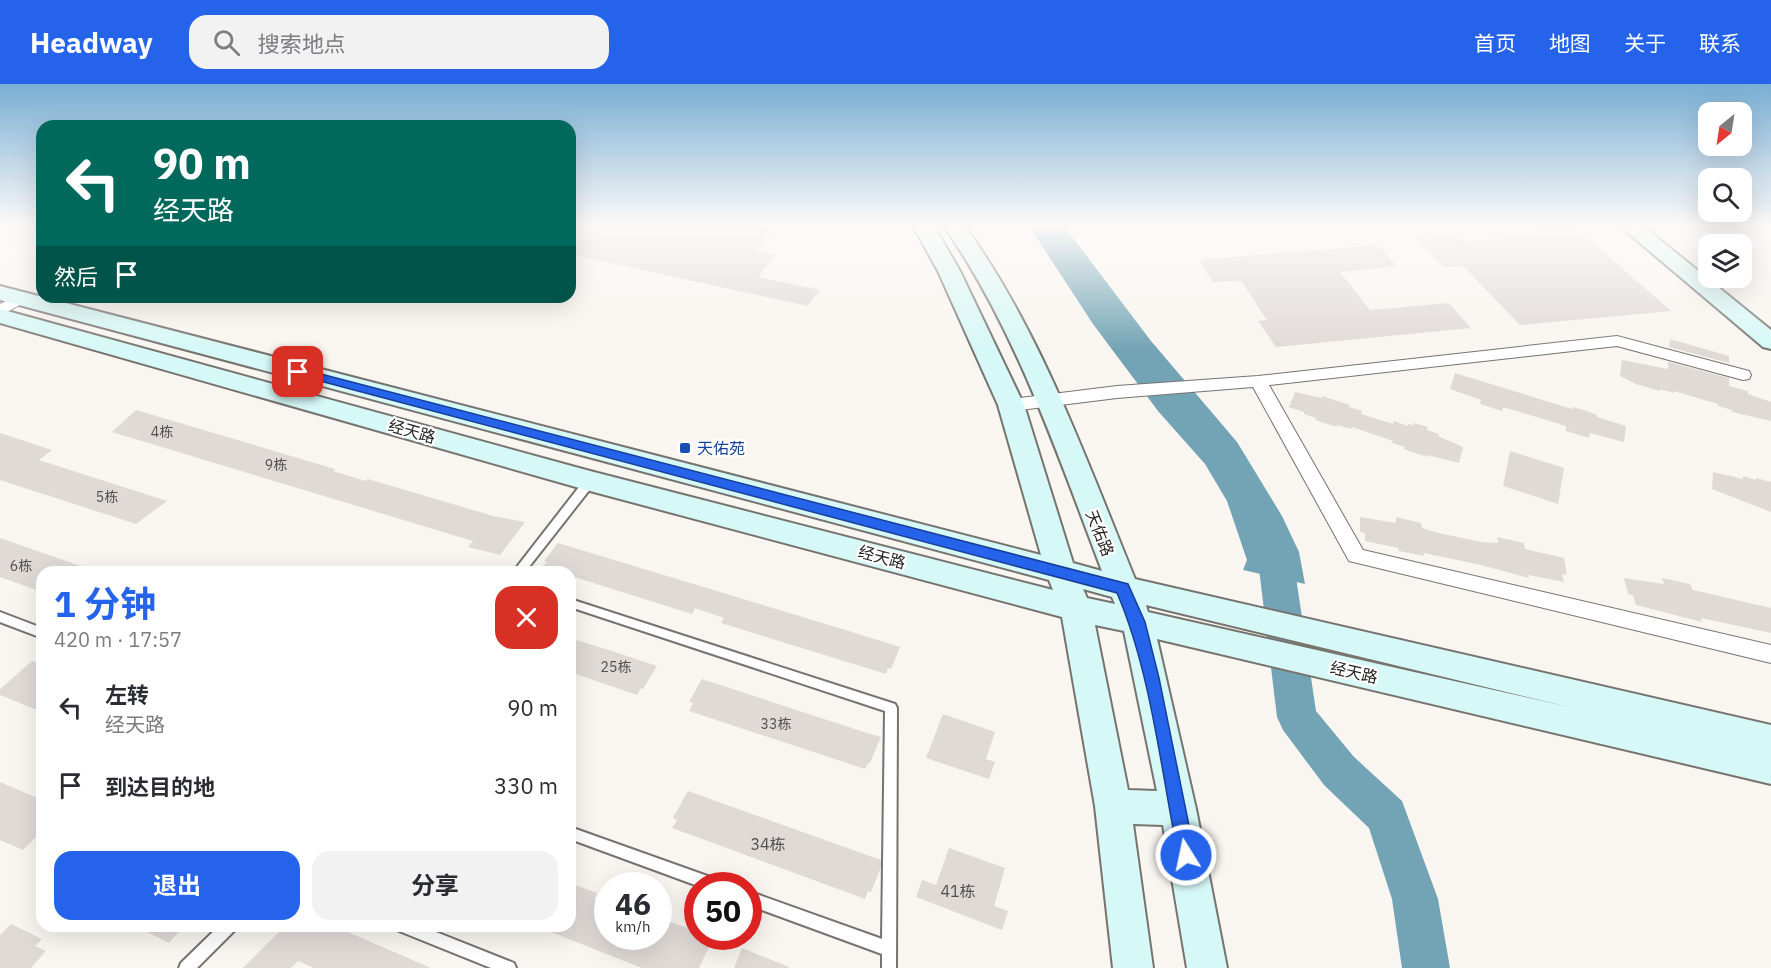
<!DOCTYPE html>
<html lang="zh">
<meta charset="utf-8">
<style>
:root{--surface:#fff;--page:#f2f2f3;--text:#2b2b33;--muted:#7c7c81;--accent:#2563eb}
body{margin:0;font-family:"IBM Plex Sans","Noto Sans SC",sans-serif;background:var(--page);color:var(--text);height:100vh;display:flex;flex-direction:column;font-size:22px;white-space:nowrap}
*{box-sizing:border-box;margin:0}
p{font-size:20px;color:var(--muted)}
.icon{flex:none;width:33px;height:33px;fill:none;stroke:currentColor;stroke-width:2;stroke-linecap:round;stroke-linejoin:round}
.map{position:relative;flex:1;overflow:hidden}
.panel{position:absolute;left:36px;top:482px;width:540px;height:366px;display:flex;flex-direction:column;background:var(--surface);border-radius:18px;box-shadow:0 6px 24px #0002}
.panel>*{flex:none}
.guide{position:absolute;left:36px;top:36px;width:540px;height:183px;border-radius:18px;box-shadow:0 6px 24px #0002;background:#00695c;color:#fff;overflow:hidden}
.needle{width:39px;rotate:210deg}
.fabs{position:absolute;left:1698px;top:18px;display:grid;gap:12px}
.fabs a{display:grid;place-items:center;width:54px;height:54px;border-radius:12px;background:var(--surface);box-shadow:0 6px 24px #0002;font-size:30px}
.speed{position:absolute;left:594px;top:788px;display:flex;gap:12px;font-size:30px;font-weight:700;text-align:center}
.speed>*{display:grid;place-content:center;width:78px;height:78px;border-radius:50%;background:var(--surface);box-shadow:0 6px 24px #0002;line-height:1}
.speed small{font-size:15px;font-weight:400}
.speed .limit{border:9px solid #d22;background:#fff;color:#111}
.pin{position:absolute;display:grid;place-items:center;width:51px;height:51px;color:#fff;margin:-26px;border-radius:12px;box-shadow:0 3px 9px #0006}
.me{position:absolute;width:66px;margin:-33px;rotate:350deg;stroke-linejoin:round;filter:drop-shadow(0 0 4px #0008)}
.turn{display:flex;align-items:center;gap:21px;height:126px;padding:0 18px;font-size:27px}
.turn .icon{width:78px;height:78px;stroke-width:2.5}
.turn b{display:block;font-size:42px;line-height:51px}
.then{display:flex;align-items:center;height:57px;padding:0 18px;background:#0003;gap:12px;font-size:22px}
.round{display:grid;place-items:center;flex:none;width:63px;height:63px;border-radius:18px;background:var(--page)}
.head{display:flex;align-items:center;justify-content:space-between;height:102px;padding:0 18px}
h1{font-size:36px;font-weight:700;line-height:45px;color:var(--accent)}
.action{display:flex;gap:12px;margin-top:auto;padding:12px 18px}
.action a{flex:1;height:69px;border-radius:18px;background:var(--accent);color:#fff;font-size:24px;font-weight:700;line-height:69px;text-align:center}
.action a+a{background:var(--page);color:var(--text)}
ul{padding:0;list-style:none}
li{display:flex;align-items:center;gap:18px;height:78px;padding:0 18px}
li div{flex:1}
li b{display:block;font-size:22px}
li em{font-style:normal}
header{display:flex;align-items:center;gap:36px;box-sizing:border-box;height:84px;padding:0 30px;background:var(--accent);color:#fff}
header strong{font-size:28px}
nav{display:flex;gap:33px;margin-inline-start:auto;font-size:21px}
.search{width:420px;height:54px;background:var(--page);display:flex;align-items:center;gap:15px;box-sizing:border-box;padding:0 21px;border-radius:18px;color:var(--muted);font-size:22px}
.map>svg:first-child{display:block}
.water{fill:#72a4b5}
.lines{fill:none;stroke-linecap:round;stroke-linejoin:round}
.river{fill:#72a4b5;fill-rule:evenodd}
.building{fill:#e0dad7}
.lane-casing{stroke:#77736f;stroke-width:4}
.street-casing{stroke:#77736f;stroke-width:2}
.secondary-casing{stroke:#77736f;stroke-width:4}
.lane{fill:#fff;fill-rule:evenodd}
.street{fill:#fff;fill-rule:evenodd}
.secondary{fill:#d6f8f6;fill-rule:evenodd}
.route{fill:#2563eb;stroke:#184099;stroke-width:1.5}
.transit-dot{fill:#1a4fb4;stroke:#fff;stroke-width:2}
.labels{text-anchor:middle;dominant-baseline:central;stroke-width:4.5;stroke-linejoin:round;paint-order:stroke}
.number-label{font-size:14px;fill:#52504e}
.street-label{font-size:16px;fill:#232220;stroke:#fff}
.transit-label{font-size:16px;fill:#164399;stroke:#fff;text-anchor:start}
.near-number-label{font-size:16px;fill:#52504e}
</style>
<header>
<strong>Headway</strong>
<div class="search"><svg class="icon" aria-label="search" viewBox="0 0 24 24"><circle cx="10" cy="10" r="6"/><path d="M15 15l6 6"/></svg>搜索地点</div>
<nav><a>首页</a><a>地图</a><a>关于</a><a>联系</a></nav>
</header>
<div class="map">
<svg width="1771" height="884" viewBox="0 0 1771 884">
<rect width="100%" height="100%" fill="#f9f5f0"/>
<!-- water -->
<path class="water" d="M1029,142H1064L1151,257L1237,358L1282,432L1299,468L1305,500L1243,486L1247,476L1227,417L1205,380L1158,327L1093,240Z"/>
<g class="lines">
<!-- river -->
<path class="river" d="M1266,435L1278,439L1291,460L1316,627L1354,673L1402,717L1438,815L1450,884H1402L1392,815L1369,744L1324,701L1283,646L1277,633L1256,460L1249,448L1254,439Z"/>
</g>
<!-- building -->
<path class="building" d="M570,142H746L772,148L756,167L775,171L758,193L820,206L808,222L570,170Z
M1526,142H1574L1671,227L1520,241L1463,182L1444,183L1417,155L1455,152L1462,158L1536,151Z
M1378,161L1397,182L1340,188L1370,226L1449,219L1471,244L1276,263L1258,237L1267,236L1241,197L1213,198L1199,176Z
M1670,255L1729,272V279L1669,263Z
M1622,276L1668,285V278L1729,294V302L1748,307V310L1771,318V337L1732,328V326L1718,322V320L1674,307V309L1660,305V307L1636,300L1620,292Z
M1455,289L1572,325L1573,323L1587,327L1597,331V333L1626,342L1624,358L1590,349L1589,354L1566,347V342L1503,323L1502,327L1480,320L1481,316L1450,305Z
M1295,308L1321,314L1322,312L1350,321L1349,323L1362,327L1361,330L1393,340L1394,337L1408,342V340L1413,341L1414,339L1428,343L1427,346L1439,350L1438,352L1463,363L1459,379L1428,371L1427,373L1404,365L1405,363L1392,359L1393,357L1352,343L1351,345L1337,341V343L1315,336L1316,334L1304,330V328L1289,323Z
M136,326L335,385L333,387L366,397L368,395L493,432L525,438L500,471L468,463L473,457L112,348Z
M0,349L52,366L39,376L167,417L136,440L0,396Z
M1510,367L1564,384L1558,420L1503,402Z
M1713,388L1743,395V392L1756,396V394L1771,398V428L1712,405Z
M1360,433L1396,439V433L1421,439L1422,444L1438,449L1482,458L1498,459L1497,453L1524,459L1525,465L1564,474L1567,491L1562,490L1564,498L1528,491L1529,494L1481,481L1424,469V472L1399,467L1398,464L1365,457V449L1360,448Z
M0,454L89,485V488H42V508L0,493Z
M558,459L852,548L900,563L891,585L888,584L886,590L721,539L724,534L695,524L692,530L571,492L570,488H555L542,483L547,478L544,477Z
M1624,494L1664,500L1662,494L1690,500L1693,506L1771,524V549L1701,534L1702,538L1636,521L1633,511L1628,510Z
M570,554L612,567L657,582L643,605L641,604L637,611L570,588Z
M32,577L42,581V628L0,611V605Z
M702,595L867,649L881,653L870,679H868L865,685L689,627L693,619L689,618Z
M943,630L995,648L986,675L995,678L989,695L926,674Z
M0,698L42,716V747L23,766L0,756Z
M688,707L881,776V783L871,808L868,807L865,815L672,744L677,736L673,734Z
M949,764L1005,784L994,822L1008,827L1002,846L916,813L922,796L936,801Z
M570,799L597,809L594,815L608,820V852H658V833L698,848V852L713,854L699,884H642L538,843L570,842Z
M11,840L42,855L35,862L46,867L31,884H0V851Z
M135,842H184L169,859Z
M285,842H334L431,884H314L298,877L291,884H243Z
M742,864L789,883V884H734Z"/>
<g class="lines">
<!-- lane casing -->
<g class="lane-casing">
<path id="lane" d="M590,393L594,394L595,397L594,400L525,488H513L586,394Z
M570,515L895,620L897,624L896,884H882V870L748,821V807L882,855L885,627L570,523Z
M0,528L42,544V554L0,538Z
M570,743L713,794L718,796L720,801L698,802L570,755Z
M219,842H236L234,847L197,884H179L181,879Z
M397,842H421L514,879L516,884H491L399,847Z"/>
</g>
<!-- street casing -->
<g class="street-casing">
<path id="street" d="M20,210L25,212L28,215L25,218L0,232V220Z
M1617,252L1749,287L1751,291L1749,295L1743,296L1617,262L1269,301L1363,466L1771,561V579L1349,477L1253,303L1117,314L1011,327L1005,325L1002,321L1005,317L1011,315L1117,302L1258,292Z"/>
</g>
<!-- secondary casing -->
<g class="secondary-casing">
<path id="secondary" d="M913,142H934L960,187L1024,321L1073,479L1102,487C1057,369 1016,246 944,142H965C1041,248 1086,375 1135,495L1771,641V700L1157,555L1196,725L1227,884H1187L1163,741L1133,740L1153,884H1113L1095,722L1062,533L590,407L0,239V225L590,387L1053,506L1049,496L0,216V202L1041,471L998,321L938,187ZM1083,505L1112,513L1115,520L1087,514ZM1146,521L1569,623L1148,528ZM1095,541L1124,547L1157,707L1128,706Z
M1620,142H1643L1771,246V265L1763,263Z"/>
</g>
<!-- lane -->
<use href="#lane" class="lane"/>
<!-- street -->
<use href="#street" class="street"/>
<!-- secondary -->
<use href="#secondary" class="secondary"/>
</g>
<!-- sky -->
<linearGradient id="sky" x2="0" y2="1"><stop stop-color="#79aed4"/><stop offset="0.53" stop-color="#fcfaf8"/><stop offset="1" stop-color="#fcfaf8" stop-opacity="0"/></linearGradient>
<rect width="1771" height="266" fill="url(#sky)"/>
<!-- route -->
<path class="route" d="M298,284L1128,500L1145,538L1159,594L1195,771L1193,777L1186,779L1180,777L1178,771C1161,686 1151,588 1117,509L294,290L292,288Z"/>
<!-- markers -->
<rect class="transit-dot" x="679" y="358" width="12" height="12" rx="3"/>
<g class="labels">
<!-- number labels -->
<g class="number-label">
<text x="162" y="348">4栋</text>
<text x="276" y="381">9栋</text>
<text x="107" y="413">5栋</text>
<text x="21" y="482">6栋</text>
<text x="616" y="583">25栋</text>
<text x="776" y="640">33栋</text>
</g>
<!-- street labels -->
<g class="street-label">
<text transform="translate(412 347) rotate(16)">经天路</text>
<text transform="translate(1100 449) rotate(68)">天佑路</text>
<text transform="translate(882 473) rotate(15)">经天路</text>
<text transform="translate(1354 588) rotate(13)">经天路</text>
</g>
<!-- transit labels -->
<g class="transit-label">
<text x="697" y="364">天佑苑</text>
</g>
<!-- near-number labels -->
<g class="near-number-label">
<text x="768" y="760">34栋</text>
<text x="958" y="807">41栋</text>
</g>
</g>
</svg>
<div class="fabs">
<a><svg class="needle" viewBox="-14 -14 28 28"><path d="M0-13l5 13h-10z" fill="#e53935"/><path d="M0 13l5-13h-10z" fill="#7c7c81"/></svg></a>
<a><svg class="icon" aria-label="search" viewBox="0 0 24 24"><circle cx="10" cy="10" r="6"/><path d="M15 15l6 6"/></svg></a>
<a><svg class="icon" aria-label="layers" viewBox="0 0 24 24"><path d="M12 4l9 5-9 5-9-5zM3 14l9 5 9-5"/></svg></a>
</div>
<div class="speed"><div>46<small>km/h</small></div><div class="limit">50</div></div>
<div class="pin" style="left:298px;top:288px;background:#d93025"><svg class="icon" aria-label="arrive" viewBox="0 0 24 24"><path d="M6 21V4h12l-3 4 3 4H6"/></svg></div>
<svg class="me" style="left:1186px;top:771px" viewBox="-20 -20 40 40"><circle r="17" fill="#2563eb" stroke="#fff" stroke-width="3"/><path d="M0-11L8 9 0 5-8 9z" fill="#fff"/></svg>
<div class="guide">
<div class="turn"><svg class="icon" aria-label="left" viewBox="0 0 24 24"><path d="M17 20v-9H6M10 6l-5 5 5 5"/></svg><div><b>90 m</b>经天路</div></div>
<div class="then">然后<svg class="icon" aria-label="arrive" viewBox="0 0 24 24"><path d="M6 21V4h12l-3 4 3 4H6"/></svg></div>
</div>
<section class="panel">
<div class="head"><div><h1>1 分钟</h1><p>420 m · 17:57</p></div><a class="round" style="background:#d93025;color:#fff"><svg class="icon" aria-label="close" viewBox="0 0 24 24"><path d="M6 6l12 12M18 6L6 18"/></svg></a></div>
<ul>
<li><svg class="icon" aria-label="left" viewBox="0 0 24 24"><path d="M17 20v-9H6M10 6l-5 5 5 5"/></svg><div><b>左转</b><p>经天路</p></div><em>90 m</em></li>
<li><svg class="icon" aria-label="arrive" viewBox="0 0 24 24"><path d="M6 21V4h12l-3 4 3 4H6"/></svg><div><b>到达目的地</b></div><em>330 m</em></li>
</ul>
<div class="action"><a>退出</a><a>分享</a></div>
</section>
</div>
